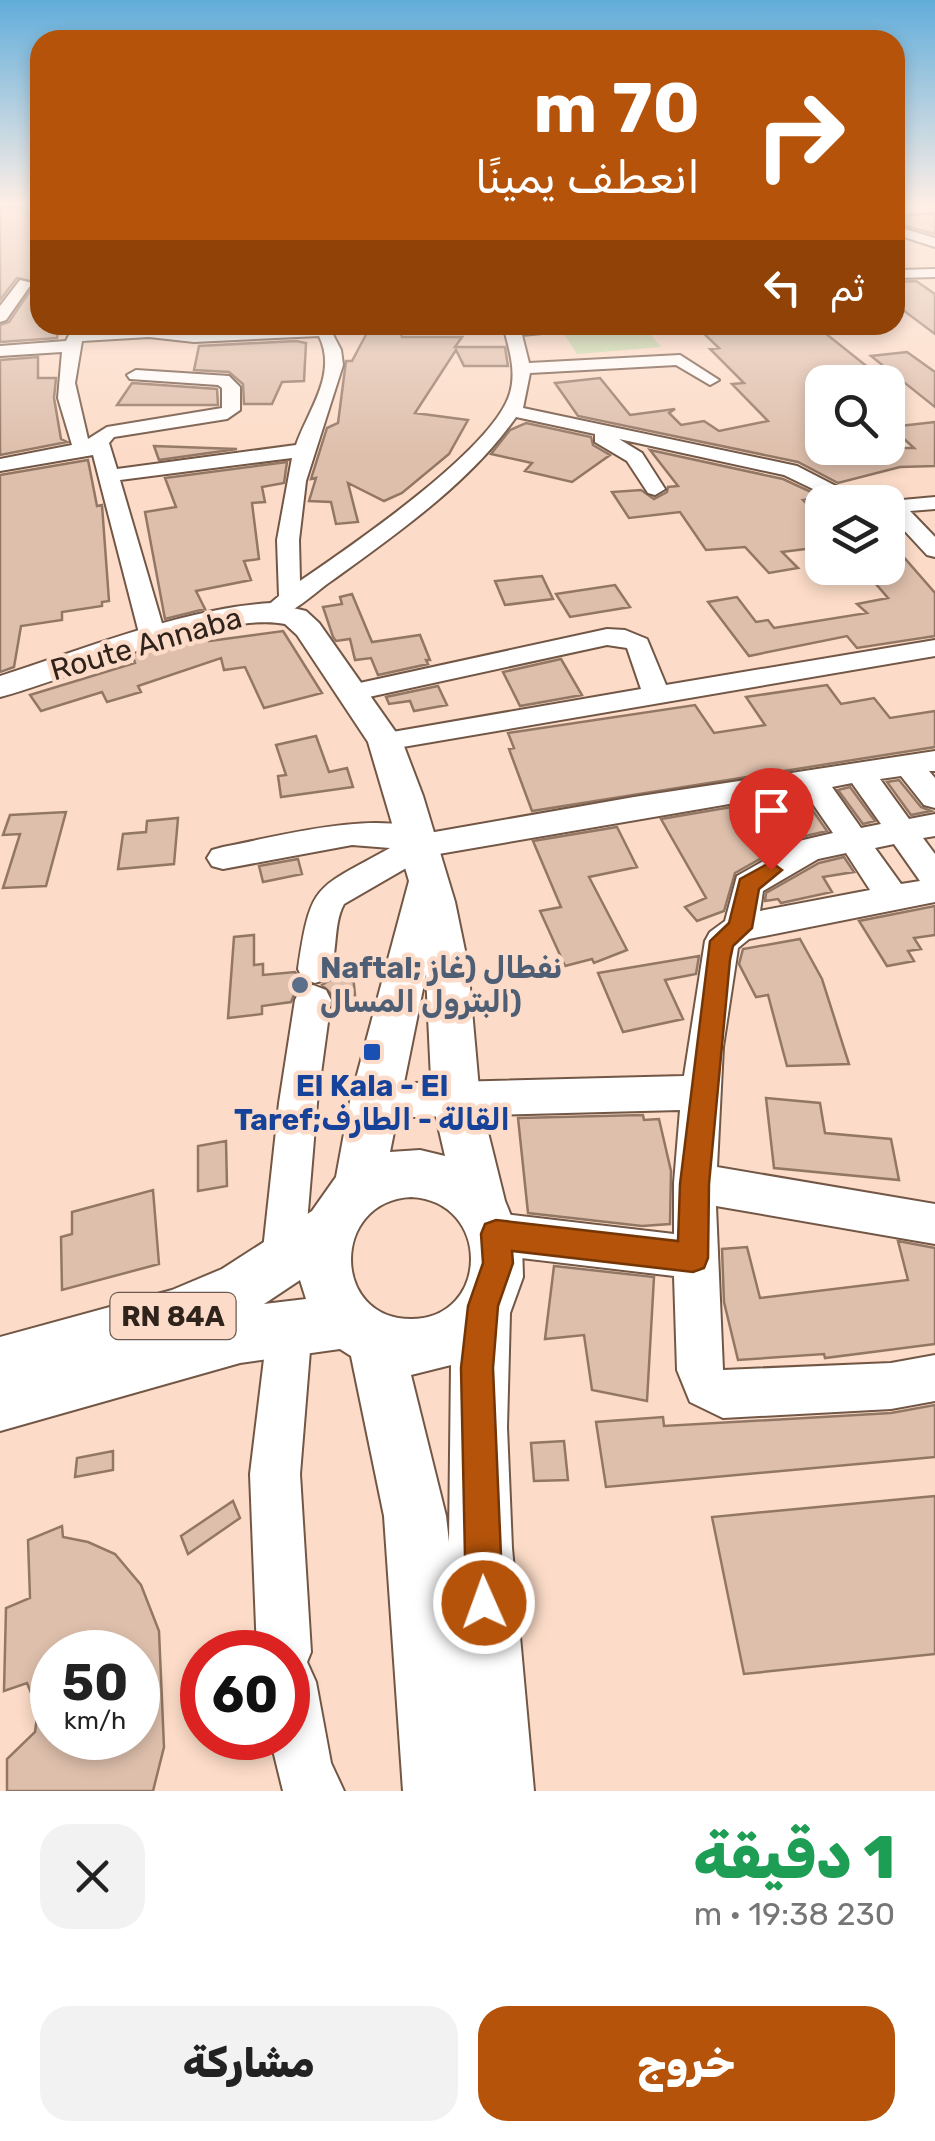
<!DOCTYPE html>
<html lang="ar">
<meta charset="utf-8">
<style>
:root{--surface:#fff;--page:#f2f2f2;--text:#222;--muted:#767676;--accent:#b45309}
body{margin:0;font-family:Rubik,Cairo,sans-serif;background:var(--page);color:var(--text);direction:rtl;height:100vh;display:flex;flex-direction:column;font-size:38px;white-space:nowrap}
*{box-sizing:border-box;margin:0}
p{font-size:32px;color:var(--muted)}
.icon{flex:none;width:55px;height:55px;fill:none;stroke:currentColor;stroke-width:2;stroke-linecap:round;stroke-linejoin:round}
.map{position:relative;height:1791px;overflow:hidden;direction:ltr}
.details{display:flex;flex-direction:column;background:var(--surface);flex:1}
.details>*{flex:none}
.hud{position:absolute;left:30px;top:30px;width:875px;height:305px;border-radius:30px;box-shadow:0 5px 15px #0003;direction:rtl;background:#b45309;color:#fff;overflow:hidden}
.tools{position:absolute;left:805px;top:365px;display:grid;gap:20px}
.tools a{display:grid;place-items:center;width:100px;height:100px;border-radius:20px;background:var(--surface);box-shadow:0 5px 15px #0003;font-size:50px}
.speed{position:absolute;left:30px;top:1630px;display:flex;gap:20px;font-size:50px;font-weight:700;text-align:center}
.speed>*{display:grid;place-content:center;width:130px;height:130px;border-radius:50%;background:var(--surface);box-shadow:0 5px 15px #0003;line-height:1}
.speed small{font-size:25px;font-weight:400}
.speed .limit{border:15px solid #d22;background:#fff;color:#111}
.pin{position:absolute;display:grid;place-items:center;width:85px;height:85px;color:#fff;margin:-102px -42px;border-radius:50% 50% 50% 0;rotate:-45deg;box-shadow:0 0 10px #0007}
.pin .icon{rotate:45deg}
.me{position:absolute;width:110px;margin:-55px;rotate:358deg;stroke-linejoin:round;filter:drop-shadow(0 0 8px #0008)}
.turn{display:flex;align-items:center;gap:35px;height:210px;padding:0 40px;font-size:45px}
.turn .icon{width:130px;height:130px;stroke-width:2.5}
.turn b{display:block;font-size:70px;line-height:85px}
.then{display:flex;align-items:center;height:95px;padding:0 40px;background:#0003;gap:20px;font-size:38px}
.round{display:grid;place-items:center;flex:none;width:105px;height:105px;border-radius:30px;background:var(--page)}
.headline{display:flex;align-items:center;justify-content:space-between;height:170px;padding:0 40px}
h1{font-size:60px;font-weight:800;line-height:75px;color:#1e9e55}
.button{display:flex;gap:20px;margin-top:auto;padding:20px 40px}
.button a{flex:1;height:115px;border-radius:30px;background:var(--accent);color:#fff;font-size:40px;font-weight:800;line-height:115px;text-align:center}
.button a+a{background:var(--page);color:var(--text)}
.map>svg:first-child{display:block}
.green{fill:#c5d9aa}
.building{fill:#debfac;stroke:#937765;stroke-width:2.5;fill-rule:evenodd}
.lines{fill:none;stroke-linecap:round;stroke-linejoin:round}
.minor-casing{stroke:#725746;stroke-width:4}
.major-casing{stroke:#725746;stroke-width:4}
.minor{fill:#fff;fill-rule:evenodd}
.major{fill:#fff;fill-rule:evenodd}
.route{fill:#b45309;stroke:#753606;stroke-width:2.5}
.service-dot{fill:#5c6f8a;stroke:#fcdcc8;stroke-width:4}
.transit-dot{fill:#1a4fb4;stroke:#fcdcc8;stroke-width:4}
.labels{text-anchor:middle;dominant-baseline:central;stroke-width:9;stroke-linejoin:round;paint-order:stroke}
.shield{fill:#fcdcc8;stroke:#6c5a50;stroke-width:2.5}
.shield-label{font-size:28px;font-weight:bold;fill:#2f231c}
.street-label{font-size:30px;fill:#2f231c;stroke:#fcdcc8}
.service-label{font-size:30px;font-weight:bold;fill:#4e5e75;stroke:#fcdcc8;text-anchor:start}
.transit-label{font-size:30px;font-weight:bold;fill:#164399;stroke:#fcdcc8}
</style>
<div class="map">
<svg width="935" height="1791" viewBox="0 0 935 1791">
<rect width="100%" height="100%" fill="#fcdcc8"/>
<!-- green -->
<path class="green" d="M645,328L661,347L577,354L564,334Z"/>
<!-- building -->
<path class="building" d="M28,206L27,214L40,213V325H59L57,338L0,342V325L9,322L36,282L17,278L0,300V208Z
M935,213V234L895,223V216Z
M916,281L935,294V334L895,304V282Z
M377,325H398L402,337H462L455,347H505L508,366H464L456,350L415,413L468,420L449,454L402,493L384,501L348,483L358,522L336,524L331,502L309,501L316,478L311,479L327,428L338,423L346,361H352L368,331Z
M695,325H815L874,372L822,377V448H914L891,427L935,422V466L900,467L838,483L798,462L578,416L555,383L600,378L630,415L675,409L669,413L681,425L704,421L719,431L768,421L732,384L744,383L710,349L719,348Z
M296,341L306,343L304,381L282,382L272,404H244L243,384L229,372L194,370L199,346Z
M907,352L935,372V407L871,356Z
M38,357V378H56L54,398L61,439L67,442L0,455V360Z
M132,383L217,389L218,405H117Z
M526,423L591,437L593,445L610,455L572,482L525,471L532,463L491,454L510,430Z
M154,446L237,449L159,460Z
M650,450L783,479L822,497L803,500L822,519V547L782,552L798,568L769,573L745,547L706,550L680,512L629,518L612,492L641,490L654,499L667,492L668,487L678,486Z
M88,460L97,506L102,505L109,601L102,602V606L62,612V620L21,626L14,667L0,672V475Z
M287,462L284,483L262,487L265,502L252,503L259,559L244,561L251,580L196,591L205,609L165,619L145,512L176,507L165,478Z
M888,539L935,593V636L857,648L847,636L749,656L708,602L737,597L756,622L768,620L774,628L867,613L857,604L888,598L862,568H888Z
M542,576L553,599L505,605L495,581Z
M615,585L630,607L570,617L556,594Z
M352,594L372,642L420,635L430,660H426L428,664L378,675L371,658L355,660L350,639L336,641L333,637L323,607L342,604L340,597Z
M283,631L322,693L264,708L245,667L224,670L221,658L138,686L141,692L107,702L102,692L41,711L30,695L135,663L133,656L186,640L208,634L209,641Z
M561,659L582,695L520,706L503,672Z
M827,685L841,704L874,698L890,718L935,711V747L532,811L509,749L514,748L508,733L695,705L714,733L765,725L746,697Z
M438,686L447,705L414,711L410,701L389,704L386,697Z
M316,736L329,772L347,768L353,787L281,797L278,776L286,775L276,745Z
M899,780L921,807L931,811L911,815L887,782Z
M850,787L875,821L863,824L838,790Z
M802,795L827,831L797,838L735,873L724,911L697,921L685,907L706,898L661,819Z
M66,812L46,886L3,888L20,834L3,835L10,815Z
M178,818L174,864L118,869L123,834L146,832L147,821Z
M617,827L637,867L589,877L627,950L594,963L592,959L565,966L540,911L561,907L533,841Z
M844,857L854,872L823,877L832,892L781,903L778,899L765,901L766,893L819,863Z
M298,859L302,874L263,882L259,866Z
M935,906V935L914,938L921,949L908,951L914,961L887,966L859,921Z
M254,935V965L263,964V975L295,972L306,984L297,988L291,1002L262,1006V1014L228,1018L234,937Z
M800,939L822,979L849,1064L787,1066L768,995L756,997L739,964L743,949Z
M699,956L696,974L665,980L683,1019L623,1032L598,973Z
M352,965L355,995L334,997L322,985L330,980L335,967Z
M766,1098L820,1103L825,1133L891,1139L899,1180L774,1168Z
M643,1115L644,1120L659,1119L671,1171L670,1224L642,1226L528,1213L518,1118Z
M226,1141L227,1186L198,1191V1146Z
M153,1190L159,1264L62,1290L61,1237L72,1234V1212Z
M898,1241L935,1248V1344L825,1358L824,1354L738,1360L724,1302L722,1249L747,1247L760,1298L908,1280Z
M554,1266L654,1277L647,1401L592,1390L584,1335L545,1339Z
M935,1405V1457L606,1487L596,1422L663,1417L664,1426L891,1413Z
M564,1441L568,1480L534,1481L531,1443Z
M113,1451V1470L75,1477L77,1458Z
M935,1496V1654L744,1674L712,1517Z
M233,1501L240,1518L188,1554L181,1536Z
M62,1526L63,1537L88,1542L115,1554L141,1585L159,1631L164,1747L153,1791H7V1759L35,1732L38,1710L27,1683L4,1691L6,1608L30,1598L28,1540ZM52,1652H138V1738H52Z"/>
<g class="lines">
<!-- minor casing -->
<g class="minor-casing">
<path id="minor" d="M895,226L935,238V247L895,234Z
M935,269V277L895,278L898,270Z
M20,280L32,283L6,320L0,322V306Z
M74,325H90L87,330L149,327L194,332L328,325L341,350L343,365L306,481L299,540L300,581C351,546 494,449 510,393C517,370 508,346 503,325H581L573,330L522,335L529,363L680,355L719,380L710,385L676,365L530,373L523,408L797,466L867,502H840L784,475L619,439L642,453L665,489L655,495L648,493L627,461L595,442V434L516,417C470,483 395,535 330,582C313,594 293,614 272,619L260,612L279,596L277,540L292,458L120,480L166,637L153,645L140,637L93,455L0,471V459L72,445L58,398L62,352L0,356V346L66,341ZM319,336C338,374 308,410 296,445L117,469L109,443L114,437L227,419L240,410V387L229,376L136,370L127,375L130,379L218,385L222,388V408L107,427L88,439L75,383L82,341L149,337L194,342Z
M935,497V509L910,511L935,537V557L927,555L888,513V502H880Z
M607,629L625,630L647,639L666,685L935,640V656L385,750L375,747L371,741L375,735L641,689L627,648L607,645L355,700L342,692L355,684Z
M935,751V771H929L935,778V808L924,805L901,776L880,779L909,819L935,814V836L923,838L935,854V902L749,939L738,948L723,1047L717,1167L935,1204V1244L716,1206L723,1370L891,1363L935,1355V1401L891,1409L723,1418L690,1402L677,1370L674,1276L496,1255L481,1249L475,1234L481,1219L496,1213L674,1234V1183L680,1110L374,1118L360,1113L355,1101L360,1089L374,1084L684,1076L705,941L710,932L725,921L737,876L799,841L833,833L804,791L427,856L344,904C332,926 339,956 327,979L315,983L303,979L298,969C311,881 315,890 390,848L352,845L223,869L212,866L207,858L212,850L223,847C276,837 381,808 429,833L634,797ZM852,783L881,824L861,828L832,787ZM894,844L920,881L901,884L875,848ZM846,853L870,890L760,911L763,891L818,859Z
M313,985L326,990L331,1000L317,1103L304,1259L298,1274L283,1280L268,1274L262,1259L279,1103L295,1000L300,990Z
M290,1304L306,1310L312,1326L300,1474L311,1652L307,1662L316,1682L331,1763L344,1791H283L270,1738H288V1652H257L250,1474L268,1326L274,1310Z"/>
</g>
<!-- major casing -->
<g class="major-casing">
<path id="major" d="M272,603L306,611L319,623L402,741L423,796L455,902L468,965L480,1100L505,1201L522,1243L523,1277L510,1313L507,1427L512,1548L534,1791H403L384,1516L351,1356L340,1349L240,1363L0,1431V1337L172,1290L222,1269L312,1211L336,1177L350,1101L409,881L368,742L297,635L285,624C220,610 70,679 0,697V676C82,650 187,607 272,603ZM426,974L432,1100L445,1156L420,1150L390,1152ZM411,1197C492,1201 490,1319 411,1319C331,1319 331,1201 411,1197ZM300,1280L306,1299L264,1304ZM451,1365L449,1542L446,1516L411,1375Z"/>
</g>
<!-- minor -->
<use href="#minor" class="minor"/>
<!-- major -->
<use href="#major" class="major"/>
</g>
<!-- sky -->
<linearGradient id="sky" x2="0" y2="1"><stop stop-color="#61adda"/><stop offset="0.45" stop-color="#feefe6"/><stop offset="1" stop-color="#feefe6" stop-opacity="0"/></linearGradient>
<rect width="935" height="455" fill="url(#sky)"/>
<!-- route -->
<path class="route" d="M771,862L782,870L759,889L752,928L733,946L730,960L709,1184L708,1258L704,1268L693,1272L512,1251L513,1263L498,1306L493,1368L503,1603L498,1616L484,1622L471,1616L466,1603L461,1368L468,1306L483,1263L481,1234L485,1224L496,1220L678,1241L680,1184L710,941L729,923L740,879Z"/>
<!-- markers -->
<circle class="service-dot" cx="300" cy="985" r="10"/>
<rect class="transit-dot" x="362" y="1042" width="20" height="20" rx="5"/>
<g class="labels">
<!-- shield labels -->
<rect class="shield" x="110.5" y="1293" width="125" height="46" rx="8"/>
<g class="shield-label">
<text x="173" y="1316">RN 84A</text>
</g>
<!-- street labels -->
<g class="street-label">
<text transform="translate(146 644) rotate(-16)">Route Annaba</text>
</g>
<!-- service labels -->
<g class="service-label">
<text x="320" y="968">Naftal; نفطال (غاز<tspan x="320" dy="34">البترول المسال)</tspan></text>
</g>
<!-- transit labels -->
<g class="transit-label">
<text x="372" y="1086">El Kala - El<tspan x="372" dy="34">Taref;القالة - الطارف</tspan></text>
</g>
</g>
</svg>
<div class="tools">
<a><svg class="icon" aria-label="search" viewBox="0 0 24 24"><circle cx="10" cy="10" r="6"/><path d="M15 15l6 6"/></svg></a>
<a><svg class="icon" aria-label="layers" viewBox="0 0 24 24"><path d="M12 4l9 5-9 5-9-5zM3 14l9 5 9-5"/></svg></a>
</div>
<div class="speed"><div>50<small>km/h</small></div><div class="limit">60</div></div>
<div class="pin" style="left:771px;top:870px;background:#d93025"><svg class="icon" aria-label="arrive" viewBox="0 0 24 24"><path d="M6 21V4h12l-3 4 3 4H6"/></svg></div>
<svg class="me" style="left:484px;top:1603px" viewBox="-20 -20 40 40"><circle r="17" fill="#b45309" stroke="#fff" stroke-width="3"/><path d="M0-11L8 9 0 5-8 9z" fill="#fff"/></svg>
<div class="hud">
<div class="turn"><svg class="icon" aria-label="right" viewBox="0 0 24 24"><path d="M7 20v-9h11M14 6l5 5-5 5"/></svg><div><b>70 m</b>انعطف يمينًا</div></div>
<div class="then">ثم<svg class="icon" aria-label="left" viewBox="0 0 24 24"><path d="M17 20v-9H6M10 6l-5 5 5 5"/></svg></div>
</div>
</div>
<section class="details">
<div class="headline"><div><h1>1 دقيقة</h1><p>230 m · 19:38</p></div><a class="round"><svg class="icon" aria-label="close" viewBox="0 0 24 24"><path d="M6 6l12 12M18 6L6 18"/></svg></a></div>
<div class="button"><a>خروج</a><a>مشاركة</a></div>
</section>
